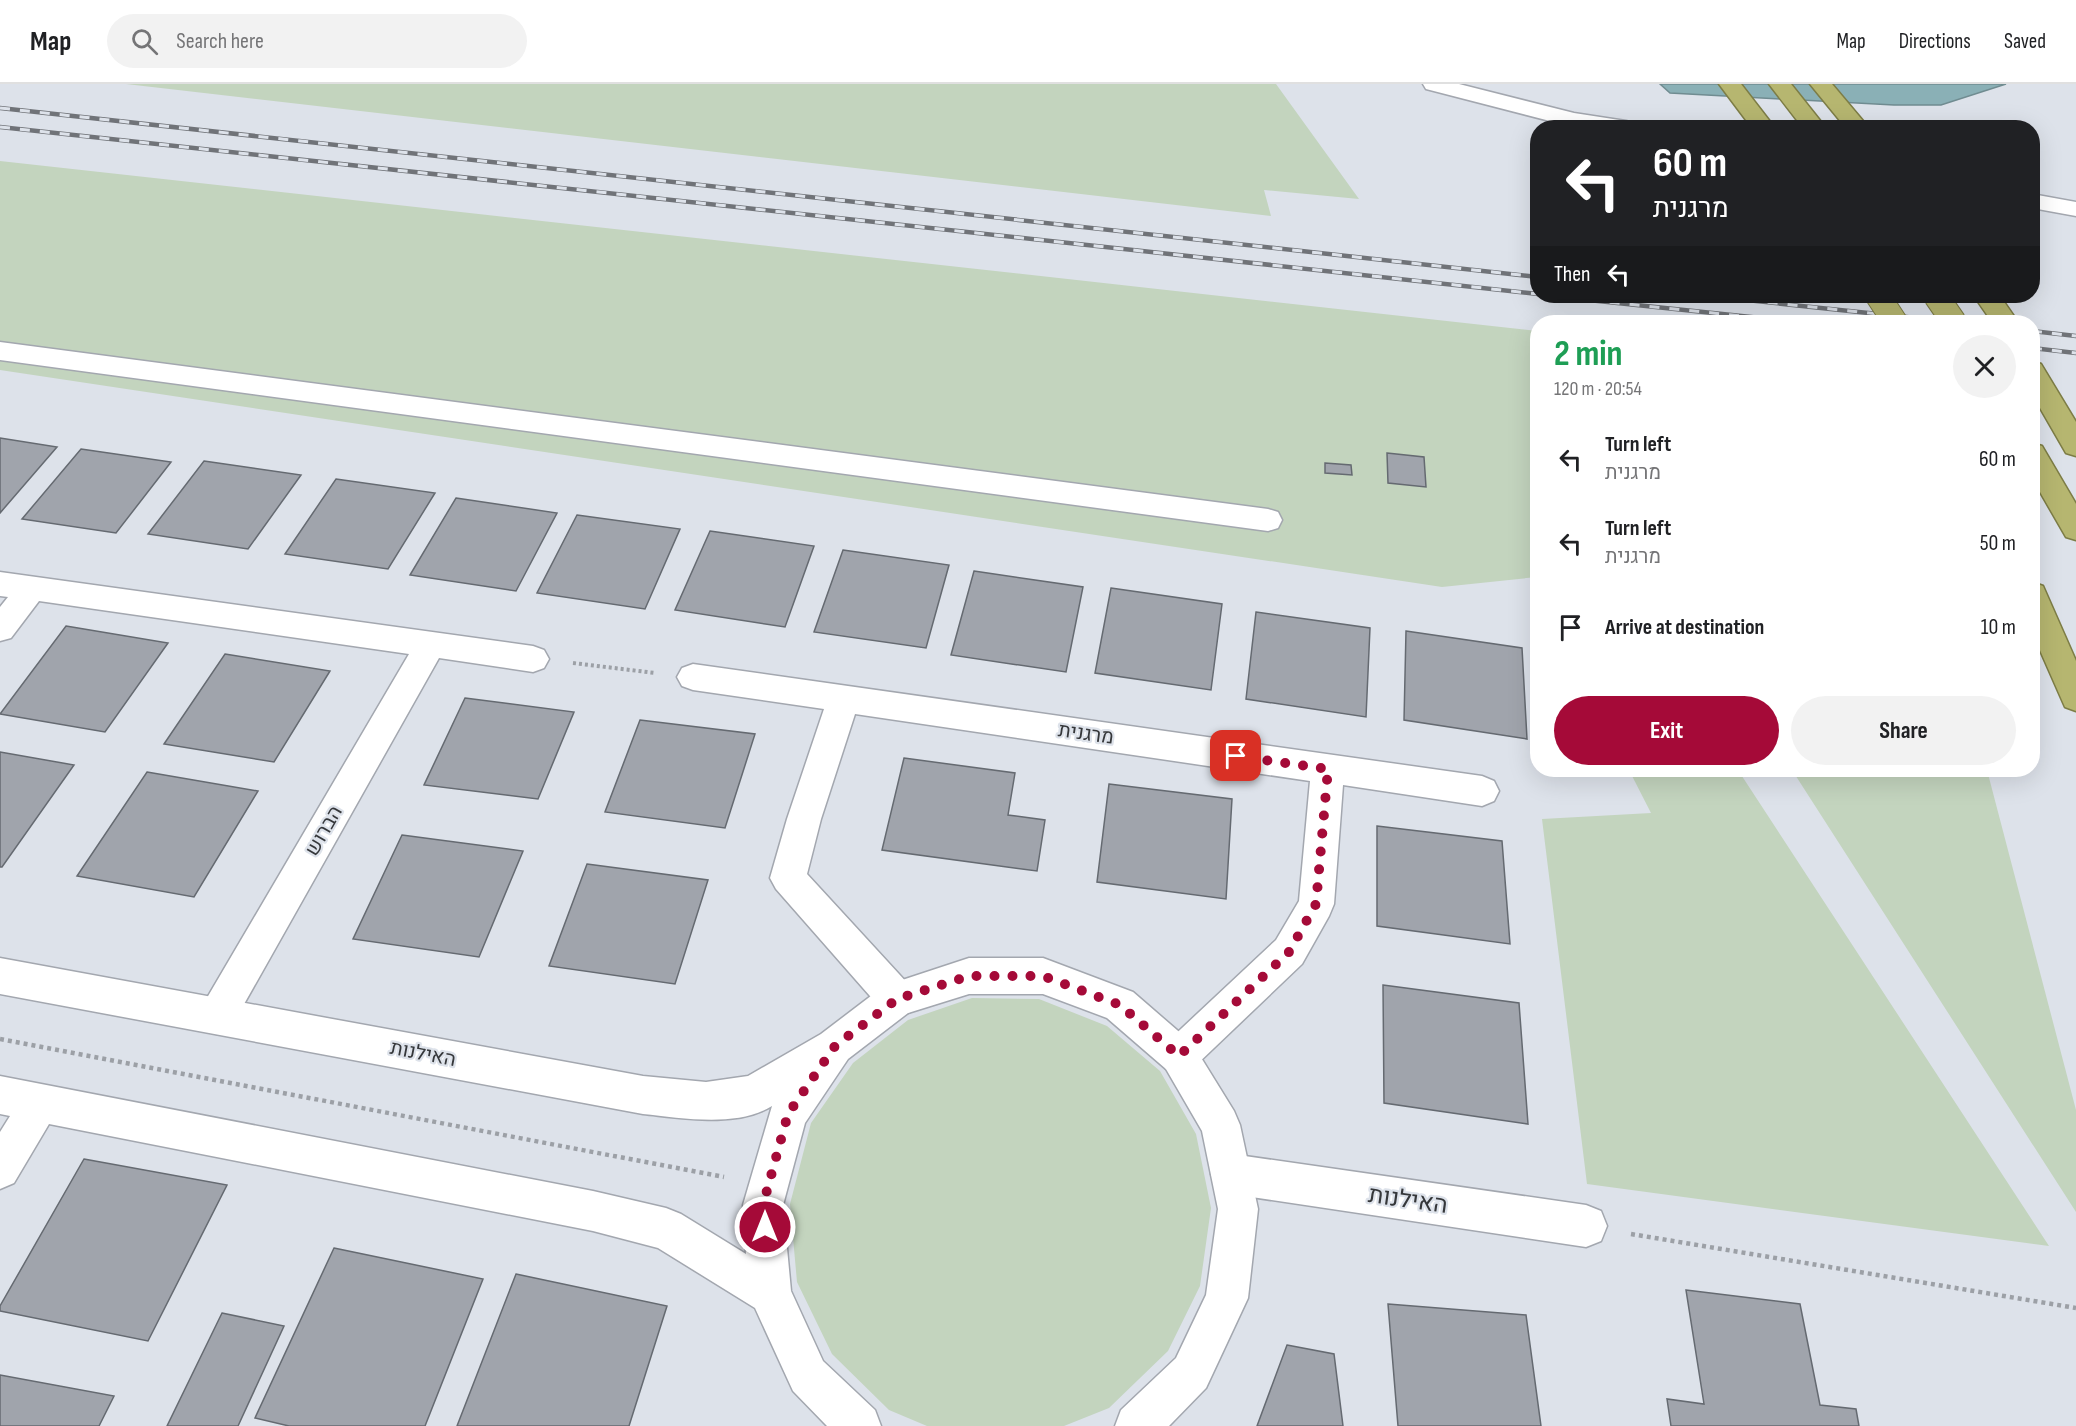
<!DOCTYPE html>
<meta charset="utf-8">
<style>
:root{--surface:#fff;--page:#f2f2f2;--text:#202124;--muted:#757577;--line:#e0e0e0;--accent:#a50a38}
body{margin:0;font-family:"Sofia Sans Condensed",Heebo,sans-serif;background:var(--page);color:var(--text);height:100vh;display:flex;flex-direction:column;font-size:22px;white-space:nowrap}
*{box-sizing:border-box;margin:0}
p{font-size:20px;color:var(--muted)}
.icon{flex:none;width:33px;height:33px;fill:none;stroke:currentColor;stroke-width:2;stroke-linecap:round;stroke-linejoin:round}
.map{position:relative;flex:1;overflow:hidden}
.sheet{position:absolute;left:1530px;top:231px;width:510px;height:462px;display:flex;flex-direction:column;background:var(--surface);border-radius:24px;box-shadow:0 6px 24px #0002}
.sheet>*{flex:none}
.hud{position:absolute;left:1530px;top:36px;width:510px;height:183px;border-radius:24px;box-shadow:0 6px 24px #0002;background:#202124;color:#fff;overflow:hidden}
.pin{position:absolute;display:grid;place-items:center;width:51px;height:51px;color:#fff;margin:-26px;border-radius:12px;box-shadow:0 3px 9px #0006}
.me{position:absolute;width:66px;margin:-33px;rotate:0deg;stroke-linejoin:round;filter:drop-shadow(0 0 4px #0008)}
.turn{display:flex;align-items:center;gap:21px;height:126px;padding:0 24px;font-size:27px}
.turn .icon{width:78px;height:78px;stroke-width:2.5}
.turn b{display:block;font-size:42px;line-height:51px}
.then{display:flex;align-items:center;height:57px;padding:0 24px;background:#0003;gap:12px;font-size:22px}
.round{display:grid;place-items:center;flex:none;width:63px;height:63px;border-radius:32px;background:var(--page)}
.head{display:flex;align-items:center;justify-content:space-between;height:102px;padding:0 24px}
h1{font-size:36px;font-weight:700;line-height:45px;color:#1e9e55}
.button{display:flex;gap:12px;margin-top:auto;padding:12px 24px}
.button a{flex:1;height:69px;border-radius:36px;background:var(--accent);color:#fff;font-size:24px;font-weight:700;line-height:69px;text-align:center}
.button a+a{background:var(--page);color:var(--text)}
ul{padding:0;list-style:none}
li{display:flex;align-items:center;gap:18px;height:84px;padding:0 24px}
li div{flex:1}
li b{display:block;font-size:22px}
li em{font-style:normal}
header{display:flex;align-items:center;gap:36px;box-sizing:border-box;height:84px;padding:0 30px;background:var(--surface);border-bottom:2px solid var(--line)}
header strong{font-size:28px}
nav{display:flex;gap:33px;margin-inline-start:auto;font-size:21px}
.search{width:420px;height:54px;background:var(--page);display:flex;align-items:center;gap:15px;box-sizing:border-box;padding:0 21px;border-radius:33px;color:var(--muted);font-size:22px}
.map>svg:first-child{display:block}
.green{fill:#c3d4be}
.water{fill:#8ab0b6;stroke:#708c91;stroke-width:1.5}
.building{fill:#a0a4ac;stroke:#656a71;stroke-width:1.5}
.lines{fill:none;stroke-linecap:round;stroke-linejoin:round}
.pedestrian-casing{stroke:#a3a7af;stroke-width:3}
.minor-casing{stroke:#a3a7af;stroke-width:3}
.trunk-casing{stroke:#7d7d46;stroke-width:3}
.path-far1{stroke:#9ca0a6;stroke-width:4;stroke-dasharray:3 3;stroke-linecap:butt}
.path{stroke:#9ca0a6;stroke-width:4.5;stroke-dasharray:4 4;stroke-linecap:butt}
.pedestrian{fill:#fff;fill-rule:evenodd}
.minor{fill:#fff;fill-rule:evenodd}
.trunk{fill:#b6b670;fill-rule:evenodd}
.rail-casing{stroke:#707378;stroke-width:4.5}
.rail{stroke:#dde2ea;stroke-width:3;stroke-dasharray:10;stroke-linecap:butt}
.trunk-bridge-casing{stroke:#7d7d46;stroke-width:26;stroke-linecap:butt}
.trunk-bridge{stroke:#b6b670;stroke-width:24}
.route{stroke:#a50a38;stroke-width:10;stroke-dasharray:0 18}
.labels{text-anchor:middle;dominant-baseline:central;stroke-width:4.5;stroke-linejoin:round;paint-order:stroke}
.street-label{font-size:20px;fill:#35373a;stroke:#dde2ea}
.near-street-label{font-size:24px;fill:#35373a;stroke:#dde2ea}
</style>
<header>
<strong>Map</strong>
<div class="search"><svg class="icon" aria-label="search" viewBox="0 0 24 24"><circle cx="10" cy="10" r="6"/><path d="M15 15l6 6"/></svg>Search here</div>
<nav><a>Map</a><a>Directions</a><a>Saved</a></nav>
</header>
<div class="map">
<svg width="2076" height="1342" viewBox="0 0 2076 1342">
<rect width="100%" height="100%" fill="#dde2ea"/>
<!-- green -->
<path class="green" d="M126,0H1276L1359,115L1264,106L1271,132Z
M0,77L1537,247V493L1442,503L0,286Z
M1629,686H1738L2049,1162L1587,1100L1542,735L1651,729Z
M1792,686H1987L2076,1026V1128Z
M972,914L1039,915L1107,942L1160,987L1196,1050L1211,1124L1200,1202L1168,1267L1109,1324L1064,1342H927L889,1326L832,1270L797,1198L790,1120L811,1039L853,979L908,936Z"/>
<!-- water -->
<path class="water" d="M1660,0H2006L1941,21H1894L1670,9Z"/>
<!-- building -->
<path class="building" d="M0,354L57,363L0,429Z
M81,365L171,378L116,449L22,435Z
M1387,369L1424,373L1426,403L1388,399Z
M204,377L301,391L248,465L148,450Z
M1325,379L1351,381L1352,391L1325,389Z
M336,395L435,409L388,485L285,470Z
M456,414L557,429L516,507L410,491Z
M577,431L680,445L645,525L537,509Z
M710,447L814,462L785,543L675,526Z
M843,466L949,481L926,564L814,548Z
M974,487L1083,503L1066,588L951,571Z
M1111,504L1222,520L1211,606L1095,589Z
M1256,528L1370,544L1366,633L1246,615Z
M66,542L168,559L105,648L0,630Z
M1406,547L1522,564L1527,655L1404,636Z
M225,570L330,587L274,678L164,660Z
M465,614L574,628L538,715L424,701Z
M640,636L755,650L725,744L605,728Z
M0,668L74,681L2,783H0Z
M904,674L1015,689L1008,731L1045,736L1037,787L882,766Z
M147,688L258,707L194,813L77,792Z
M1109,700L1232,715L1226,815L1097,798Z
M1377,742L1502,757L1510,860L1377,842Z
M402,751L523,767L479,873L353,855Z
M587,780L708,796L675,900L549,882Z
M1383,901L1519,919L1528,1040L1384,1019Z
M84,1075L227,1101L148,1257L0,1227V1222Z
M334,1164L483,1195L425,1342H289L255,1334Z
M516,1190L667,1222L629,1342H457Z
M1686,1206L1800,1220L1820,1321L1856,1325L1859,1342H1671L1667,1315L1704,1320Z
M1388,1220L1526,1231L1541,1342H1398Z
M222,1229L284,1242L238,1342H167Z
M1287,1261L1334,1270L1343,1342H1257Z
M0,1291L114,1312L99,1342H0Z"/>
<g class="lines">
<!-- pedestrian casing -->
<g class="pedestrian-casing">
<path id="pedestrian" d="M0,258L1268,425L1278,428L1282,436L1278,444L1268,447L0,276Z
M0,488L533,562L544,566L549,575L544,584L533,588L439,574L230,945L217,950L204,945L198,932L204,919L409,570L39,517L11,554L0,557V523L8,513L0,512Z
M693,580L1482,692L1494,697L1499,707L1494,717L1482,722L1343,701L1334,820L1329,832L1302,880L1192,985L1179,991L1166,985L1160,972L1166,959L1276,856L1299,817L1310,697L855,630L821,735L807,790L910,902L916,915L910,928L897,933L884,928L776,805L770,794L787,735L824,625L693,606L682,602L677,593L682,584Z
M1231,1070L1586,1121L1601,1127L1607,1142L1601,1157L1586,1163L1231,1110L1217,1104L1211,1090L1217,1076Z"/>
</g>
<!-- minor casing -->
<g class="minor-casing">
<path id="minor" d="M1423,0H1459L1574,29L1626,37L1634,39L1637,44L1573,43L1426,5Z
M2032,110L2076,118V132L2032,124Z
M0,874L643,992L706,998L748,992L821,950L884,902L969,874H1043L1133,908L1192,959L1234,1027L1240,1041L1258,1125L1248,1214L1206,1304L1169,1342H1115L1121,1326L1176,1274L1206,1211L1218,1125L1202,1047L1166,985L1107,934L1043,910H969L908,929L848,975L805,1039L783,1121L791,1207L823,1277L875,1326L881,1342H827L793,1307L755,1224L658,1164L593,1147L49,1040L14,1099L0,1105V1048L10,1032L0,1030V992L593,1107L666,1124L681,1130L746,1170L743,1121L772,1022C737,1044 682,1034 643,1030L0,910Z"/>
</g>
<!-- trunk casing -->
<g class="trunk-casing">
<path id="trunk" d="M1719,0H1741L1775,44H1752Z
M1769,0H1791L1826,44H1803Z
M1810,0H1832L1869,44H1846Z
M1974,212H2000L2018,238H1992Z
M2032,277L2041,280L2076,338V372L2066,369L2032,310Z
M2032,359L2042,362L2076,420V456L2066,453L2032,394Z
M2032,498L2043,502L2076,577V627L2065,623L2032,548Z"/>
</g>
<!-- path-far1 -->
<path class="path-far1" d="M573,579L655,589"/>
<!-- path -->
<path class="path" d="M0,955L724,1093
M1631,1150L2076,1224"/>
<!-- pedestrian -->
<use href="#pedestrian" class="pedestrian"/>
<!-- minor -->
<use href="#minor" class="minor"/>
<!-- trunk -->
<use href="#trunk" class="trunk"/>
<!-- rail casing -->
<g class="rail-casing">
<path id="rail" d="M0,24L1538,193
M0,43L1538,210
M1550,212L1799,238
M1708,212L1954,238
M2032,247L2076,252
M2032,264L2076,269"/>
</g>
<!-- rail -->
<use href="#rail" class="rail"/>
<!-- trunk-bridge casing -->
<g class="trunk-bridge-casing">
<path id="trunk-bridge" d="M1878,212L1895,238
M1936,212L1954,238"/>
</g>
<!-- trunk-bridge -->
<use href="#trunk-bridge" class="trunk-bridge"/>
</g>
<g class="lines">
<!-- route -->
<path class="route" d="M765,1143L763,1121L788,1030L835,962L897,915L969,892H1043L1120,921L1179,972L1289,868L1316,820L1328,685L1236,672"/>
</g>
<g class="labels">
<!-- street labels -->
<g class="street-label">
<text transform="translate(1086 650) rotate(8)">מרגנית</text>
<text transform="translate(324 747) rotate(-60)">הברוש</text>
<text transform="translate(423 970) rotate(11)">האילנות</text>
</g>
<!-- near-street labels -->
<g class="near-street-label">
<text transform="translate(1408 1116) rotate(8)">האילנות</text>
</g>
</g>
</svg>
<div class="pin" style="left:1236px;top:672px;background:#d93025"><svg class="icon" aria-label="arrive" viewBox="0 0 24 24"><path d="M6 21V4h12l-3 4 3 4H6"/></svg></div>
<svg class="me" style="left:765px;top:1143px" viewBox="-20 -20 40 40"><circle r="17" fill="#a50a38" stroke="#fff" stroke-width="3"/><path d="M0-11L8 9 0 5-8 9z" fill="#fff"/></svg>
<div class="hud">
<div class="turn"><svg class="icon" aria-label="left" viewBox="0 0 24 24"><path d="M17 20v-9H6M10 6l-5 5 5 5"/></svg><div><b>60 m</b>מרגנית</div></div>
<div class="then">Then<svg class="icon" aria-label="left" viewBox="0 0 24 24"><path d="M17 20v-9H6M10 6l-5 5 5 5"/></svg></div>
</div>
<section class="sheet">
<div class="head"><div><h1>2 min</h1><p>120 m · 20:54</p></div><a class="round"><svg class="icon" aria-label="close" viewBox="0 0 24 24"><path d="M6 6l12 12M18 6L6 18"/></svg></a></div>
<ul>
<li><svg class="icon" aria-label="left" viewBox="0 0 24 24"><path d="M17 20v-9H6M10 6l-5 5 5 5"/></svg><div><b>Turn left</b><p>מרגנית</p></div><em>60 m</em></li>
<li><svg class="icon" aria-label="left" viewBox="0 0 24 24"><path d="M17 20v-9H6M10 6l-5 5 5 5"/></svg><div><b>Turn left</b><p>מרגנית</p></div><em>50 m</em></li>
<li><svg class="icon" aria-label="arrive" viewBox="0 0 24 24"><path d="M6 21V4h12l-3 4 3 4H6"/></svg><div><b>Arrive at destination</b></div><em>10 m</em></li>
</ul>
<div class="button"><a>Exit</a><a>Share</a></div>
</section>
</div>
